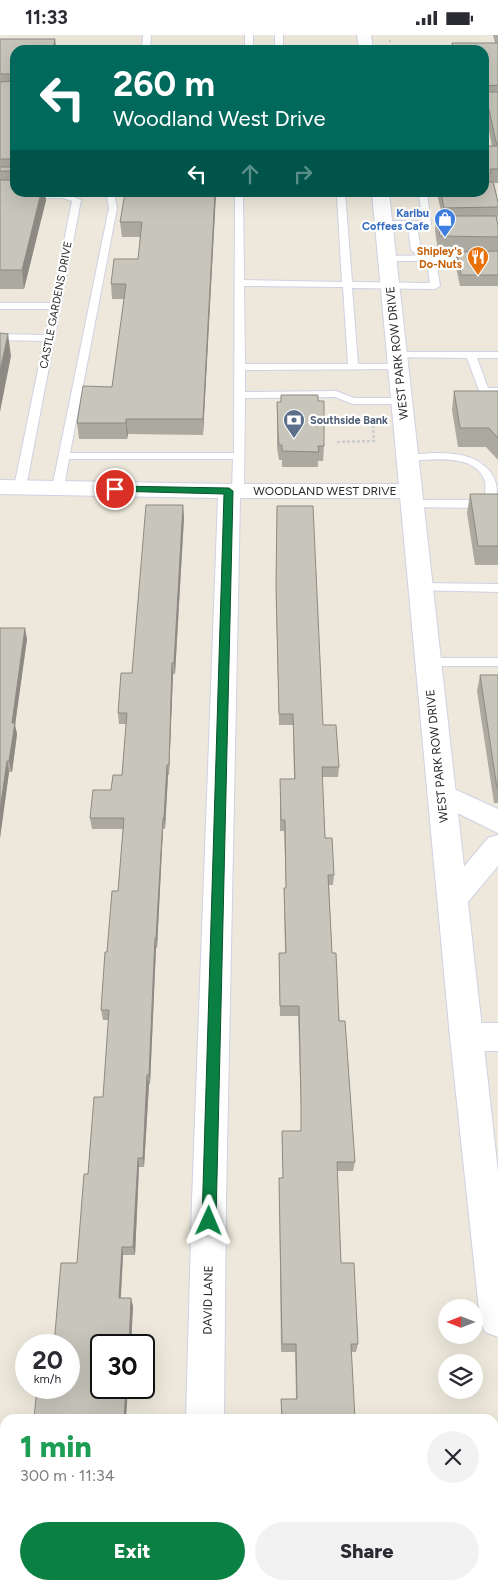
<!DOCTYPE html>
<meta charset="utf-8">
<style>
:root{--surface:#fff;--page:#f2f2f3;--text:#2b2b33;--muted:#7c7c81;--accent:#0b8043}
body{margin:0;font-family:Figtree,sans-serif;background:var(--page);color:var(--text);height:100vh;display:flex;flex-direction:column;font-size:19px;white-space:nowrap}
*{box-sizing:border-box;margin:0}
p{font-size:16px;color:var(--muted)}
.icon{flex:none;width:28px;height:28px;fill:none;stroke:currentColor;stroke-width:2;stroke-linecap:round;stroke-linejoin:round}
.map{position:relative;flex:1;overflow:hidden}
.details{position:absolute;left:0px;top:1379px;width:499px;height:176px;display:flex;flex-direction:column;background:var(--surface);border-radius:15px 15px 0 0;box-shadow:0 5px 20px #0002}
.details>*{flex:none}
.banner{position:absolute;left:10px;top:10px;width:479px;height:152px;border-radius:15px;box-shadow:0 5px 20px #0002;background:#00695c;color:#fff;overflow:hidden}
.needle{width:32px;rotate:270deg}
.fabs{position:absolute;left:438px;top:1264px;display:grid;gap:10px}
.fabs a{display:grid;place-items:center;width:45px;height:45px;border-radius:50%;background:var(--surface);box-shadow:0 5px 20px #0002;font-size:25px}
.speed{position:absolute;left:15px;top:1299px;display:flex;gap:10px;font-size:25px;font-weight:700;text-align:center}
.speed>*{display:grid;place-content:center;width:65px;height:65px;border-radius:50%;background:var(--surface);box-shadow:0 5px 20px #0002;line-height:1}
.speed small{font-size:12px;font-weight:400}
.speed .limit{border:2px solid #111;border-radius:8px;background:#fff;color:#111}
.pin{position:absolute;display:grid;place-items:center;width:42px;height:42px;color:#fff;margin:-21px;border:2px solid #fff;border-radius:50%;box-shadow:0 1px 5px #0007}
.me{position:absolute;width:55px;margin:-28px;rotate:1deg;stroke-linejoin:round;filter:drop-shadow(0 0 4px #0008)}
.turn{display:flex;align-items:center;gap:18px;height:105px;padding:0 20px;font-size:22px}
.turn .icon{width:65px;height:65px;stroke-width:2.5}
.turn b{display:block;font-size:35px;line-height:42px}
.lanes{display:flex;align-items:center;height:48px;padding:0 20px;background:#0003;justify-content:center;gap:25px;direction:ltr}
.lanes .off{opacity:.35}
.round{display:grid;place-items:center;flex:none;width:52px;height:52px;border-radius:26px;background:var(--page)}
.overview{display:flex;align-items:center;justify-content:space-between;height:85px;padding:0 20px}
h1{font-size:30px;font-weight:800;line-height:38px;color:#1e9e55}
.action{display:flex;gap:10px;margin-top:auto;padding:10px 20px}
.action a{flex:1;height:58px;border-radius:30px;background:var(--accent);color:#fff;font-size:20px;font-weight:800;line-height:58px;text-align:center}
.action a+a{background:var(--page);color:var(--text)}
.status{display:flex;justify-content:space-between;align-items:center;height:35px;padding:0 25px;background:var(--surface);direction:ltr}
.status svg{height:14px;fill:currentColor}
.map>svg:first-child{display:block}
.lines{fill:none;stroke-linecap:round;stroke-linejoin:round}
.lane-casing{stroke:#d0d1e4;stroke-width:2}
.street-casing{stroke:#d0d1e4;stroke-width:2}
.secondary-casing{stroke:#d0d1e4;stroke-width:2}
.path-far1{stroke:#ccc;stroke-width:2;stroke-dasharray:2.5 1;stroke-linecap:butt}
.path{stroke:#ccc;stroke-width:2.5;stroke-dasharray:3 2;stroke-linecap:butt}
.lane{fill:#fff;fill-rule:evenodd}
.street{fill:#fff;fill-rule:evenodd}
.secondary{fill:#fff;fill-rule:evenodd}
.wall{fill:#aca9a1}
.shaded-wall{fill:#8c8a83}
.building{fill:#c8c5bb;stroke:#8c8a83}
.route{fill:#0b8043;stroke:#07532c}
.labels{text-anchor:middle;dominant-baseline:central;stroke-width:4.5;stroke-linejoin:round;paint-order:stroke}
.far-shop-label{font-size:11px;font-weight:bold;fill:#366cbe;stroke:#fff;text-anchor:end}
.far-food-label{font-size:11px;font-weight:bold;fill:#c56008;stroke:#fff;text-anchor:end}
.far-street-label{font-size:11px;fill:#2a2a2a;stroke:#fff}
.far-service-label{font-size:11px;font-weight:bold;fill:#4e5e75;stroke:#fff;text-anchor:start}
.street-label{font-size:12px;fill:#2a2a2a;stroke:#fff}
</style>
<div class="status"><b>11:33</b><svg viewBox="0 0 49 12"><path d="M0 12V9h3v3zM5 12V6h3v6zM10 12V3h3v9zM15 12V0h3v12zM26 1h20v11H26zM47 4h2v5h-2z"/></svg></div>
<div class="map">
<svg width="498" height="1554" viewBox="0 0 498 1554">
<rect width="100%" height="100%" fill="#ede8db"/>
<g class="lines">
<!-- lane casing -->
<g class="lane-casing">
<path id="lane" d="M143,0H151L150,15H142Z
M245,0H253V15H245Z
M275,0H283V15H275Z
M424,13H498V17H484V15H423Z
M0,156L64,158L81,165L26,452L20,455L14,452L44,306L0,305V299L45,300L51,274H0V268H52L72,166L63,163L0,162Z
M104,158L114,159L117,173L70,418H234L235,158H243L244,245L342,247L337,161H248L244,158H345L352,247L430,248L427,226H384V222L387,221L498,219V225L436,226L440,251L435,254L352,253L358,329H398L403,332L402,334L245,335V357L336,356L354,363H401L406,366L401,369H353L335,362L245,363L244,456L242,458L238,459L232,456L233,424H69L64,453L58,456L52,453L109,173L107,162ZM244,251L343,252L348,329H245Z
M419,158H427L431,189L427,192H417L421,215L416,218L411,215L408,192H384L380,189L384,186H422Z
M397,317H498V323H477L488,353H498V359L480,358L467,323L393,322L392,320Z
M433,418C457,418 482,420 494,443C497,449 498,459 495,465L479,473L408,472L406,469L412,465H477L485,461C485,456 486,450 485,446C475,417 430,425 407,426L402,423L407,420Z
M420,548L498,549V557L416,555L414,552L416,549Z
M428,623H498V631H428L422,627Z"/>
</g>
<!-- street casing -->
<g class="street-casing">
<path id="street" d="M0,445L229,449H411L419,451L422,456L419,461L411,463H240L226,1166L224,1384H186L192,1166L218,463L0,459Z
M441,748L498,774V798L431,765L427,758L431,751Z
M498,800V831L462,874L452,878L442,874L438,866L442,858L488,803Z
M466,988H498V1016H466L455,1012L450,1002L455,992Z
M182,1550H222V1554H182Z"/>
</g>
<!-- secondary casing -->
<g class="secondary-casing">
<path id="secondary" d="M357,0H371L373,15H359Z
M372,158H389L498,1137V1302L485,1297L480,1284L450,1002Z"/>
</g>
<!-- path-far1 -->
<path class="path-far1" d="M389,6H391"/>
<!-- path -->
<path class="path" d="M337,407L374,406L373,390H379"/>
<!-- lane -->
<use href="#lane" class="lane"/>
<!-- street -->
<use href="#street" class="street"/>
<!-- secondary -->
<use href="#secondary" class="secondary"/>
</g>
<!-- wall -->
<path class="wall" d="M493,0H498V148H494L498,167V180L497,186L498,191V251H460L455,228L457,217H464L438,216L435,196L436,181H442L437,158H484V111H492L484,71V15H451L452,8H495Z
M0,4H55L56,15H15V158L46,165L24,254H0Z
M216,158L203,400L128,399L127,404H79L77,388L112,352L124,264H112L111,249L138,224L140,202H122L120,187Z
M454,356H498V425L486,412H458L452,375Z
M277,367L324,411L323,426H318V432H282V425H279L277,413Z
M470,459H498V530H475L467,478Z
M277,471L323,690L339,732L338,742H322L325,803L334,840L333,850H329L332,918L355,1127L353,1136H337L341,1228L358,1309L356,1317H351L355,1384H281V1364H296L295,1317H281L279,1143H283L282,1096H301V1075L298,981H280L279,918H285L284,864V853H286L284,796H280V744H294L293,690H279L276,563Z
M184,482L175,639H173L169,740H168L165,794H163L157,913H156L150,1049H149L144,1132H139L135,1220H123L121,1263L133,1271L131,1310H101L69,1352L77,1228L88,1139L103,1062L109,985H103L101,975L107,917L118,856L123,794H92L90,783L122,740L126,689H119L118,678Z
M0,593L27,604L15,690L17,699L12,737H9L0,803Z
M480,640H498V768H494L477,656Z"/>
<!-- shaded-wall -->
<path class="shaded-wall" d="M55,4L56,15H53Z
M41,158H45L46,165L24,254L22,235Z
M215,158H216L203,400V384Z
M8,299L11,321L0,377V336Z
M126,384L128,399L127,404L126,388Z
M183,470L184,482L175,639L174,628Z
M25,593L27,604L15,690L17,699L12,737L9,726L12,688Z
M172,628L173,639L169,740V730Z
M7,726L9,737L0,803V775Z
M167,730L168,740L165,794L164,783Z
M163,783V794L157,913L156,903Z
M155,903L156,913L150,1049L149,1040Z
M147,1040L149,1049L144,1132L143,1123Z
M138,1123L139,1132L135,1220L133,1212Z
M122,1212L123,1220L120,1271L119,1263Z
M131,1263L133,1271L131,1310H129Z
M126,1352H128L126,1384H124Z"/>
<!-- building -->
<path class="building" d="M0,4H55L53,15H15V136H0V132H14V124H0V47L14,46L15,41L13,39H0Z
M452,8H498V50L484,51V15H454Z
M485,57H498V134H490L491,138L485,139L484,142V111H497Z
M0,145H15V158H41L22,235H0Z
M484,147H493L498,167V172L444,173L441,158H484Z
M125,158H215L203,384H126V388H77L83,351L112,352L126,249H111L114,224H138L142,187H120Z
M436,181H496L498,191V202L440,201Z
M498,216V240H461L457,217Z
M0,298L8,299L0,336Z
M454,356H498V403L489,393H460Z
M281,360H318V366H324V411H318L319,417L282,416V410H279L278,397L277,367H281Z
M470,459H498V511H478Z
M146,470H183L174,628H172L169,730H167L164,783H163L156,903H155L149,1040H147L143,1123H138L133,1212H122L119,1263H131L129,1310H101V1352H126L124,1384H34L37,1352H69V1310H54L61,1228H77L84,1139H88L94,1062H103L109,975H101L105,917H107L112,856H118L124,783H90L93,755H111L113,740H122L127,678H118L121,638H132Z
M277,471H313L323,690H336L339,732H322L325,803H332L334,840H328L332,918H336L339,986H345L355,1127H337L341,1228H354L358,1309H351L355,1384H282L281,1364H297L296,1309H282L279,1143H283L282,1096H301V1066L299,971H280L279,918H286L284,853H286L285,785H281L280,744H295L293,679H279L276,552Z
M0,593H25L12,688H15L9,726H7L0,775Z
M480,640H498V753H497Z"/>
<!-- route -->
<path class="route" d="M115,451L229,453L233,456L216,1186L214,1190L209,1192L204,1190L202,1186L224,459L112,456L111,454Z"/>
<!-- icons -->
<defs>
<g id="shop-pin" transform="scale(1.125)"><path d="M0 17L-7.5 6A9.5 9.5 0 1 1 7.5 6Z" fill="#3f7fe0" stroke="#fff"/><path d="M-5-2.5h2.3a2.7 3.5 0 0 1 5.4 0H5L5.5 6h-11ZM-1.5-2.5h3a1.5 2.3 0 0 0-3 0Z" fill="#fff"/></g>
<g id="restaurant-pin" transform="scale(1.125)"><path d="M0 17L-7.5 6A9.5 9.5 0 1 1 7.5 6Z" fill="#e8710a" stroke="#fff"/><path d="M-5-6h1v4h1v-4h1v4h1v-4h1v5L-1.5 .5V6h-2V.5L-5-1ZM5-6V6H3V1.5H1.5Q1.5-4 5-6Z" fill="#fff"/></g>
<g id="bank-pin" transform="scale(1.125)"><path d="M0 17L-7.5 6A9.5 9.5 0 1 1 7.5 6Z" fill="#5c6f8a" stroke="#fff"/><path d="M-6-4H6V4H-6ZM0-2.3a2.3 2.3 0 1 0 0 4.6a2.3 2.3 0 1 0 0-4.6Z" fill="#fff"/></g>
</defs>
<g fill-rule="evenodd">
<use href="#shop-pin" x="445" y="184"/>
<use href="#restaurant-pin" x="478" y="222"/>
<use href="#bank-pin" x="294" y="385"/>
</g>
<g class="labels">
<!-- far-shop labels -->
<g class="far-shop-label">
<text x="429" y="178">Karibu<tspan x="429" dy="13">Coffees Cafe</tspan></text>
</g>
<!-- far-food labels -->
<g class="far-food-label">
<text x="462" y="216">Shipley's<tspan x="462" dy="13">Do-Nuts</tspan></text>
</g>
<!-- far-street labels -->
<g class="far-street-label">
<text transform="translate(56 270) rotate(-79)">CASTLE GARDENS DRIVE</text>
</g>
<!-- far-service labels -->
<g class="far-service-label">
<text x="310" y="385">Southside Bank</text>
</g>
<!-- street labels -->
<g class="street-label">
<text transform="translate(397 318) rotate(-96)">WEST PARK ROW DRIVE</text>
<text x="325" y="456">WOODLAND WEST DRIVE</text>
<text transform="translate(437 721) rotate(-96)">WEST PARK ROW DRIVE</text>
<text transform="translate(208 1265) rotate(-89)">DAVID LANE</text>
</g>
</g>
</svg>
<div class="fabs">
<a><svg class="needle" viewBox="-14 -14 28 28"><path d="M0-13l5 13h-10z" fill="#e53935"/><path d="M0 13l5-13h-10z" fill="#7c7c81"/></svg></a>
<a><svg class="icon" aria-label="layers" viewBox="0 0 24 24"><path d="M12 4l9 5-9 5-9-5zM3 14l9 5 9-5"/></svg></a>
</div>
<div class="speed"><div>20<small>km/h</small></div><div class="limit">30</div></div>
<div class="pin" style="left:115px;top:454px;background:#d93025"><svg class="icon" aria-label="arrive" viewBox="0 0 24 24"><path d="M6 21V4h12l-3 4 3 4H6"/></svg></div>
<svg class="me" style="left:209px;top:1186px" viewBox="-20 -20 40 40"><path d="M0-17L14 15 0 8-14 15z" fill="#0b8043" stroke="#fff" stroke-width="4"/></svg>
<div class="banner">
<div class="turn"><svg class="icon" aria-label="left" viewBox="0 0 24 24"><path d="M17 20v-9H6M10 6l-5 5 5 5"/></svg><div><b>260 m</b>Woodland West Drive</div></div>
<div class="lanes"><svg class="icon" aria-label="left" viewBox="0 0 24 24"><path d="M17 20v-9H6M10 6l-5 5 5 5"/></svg><svg class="icon off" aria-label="ahead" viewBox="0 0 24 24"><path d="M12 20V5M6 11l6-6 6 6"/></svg><svg class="icon off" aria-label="right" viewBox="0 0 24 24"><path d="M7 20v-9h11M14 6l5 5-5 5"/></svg></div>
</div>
<section class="details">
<div class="overview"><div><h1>1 min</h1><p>300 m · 11:34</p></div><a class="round"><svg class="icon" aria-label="close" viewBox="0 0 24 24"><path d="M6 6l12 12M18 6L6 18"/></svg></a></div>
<div class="action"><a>Exit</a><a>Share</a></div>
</section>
</div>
